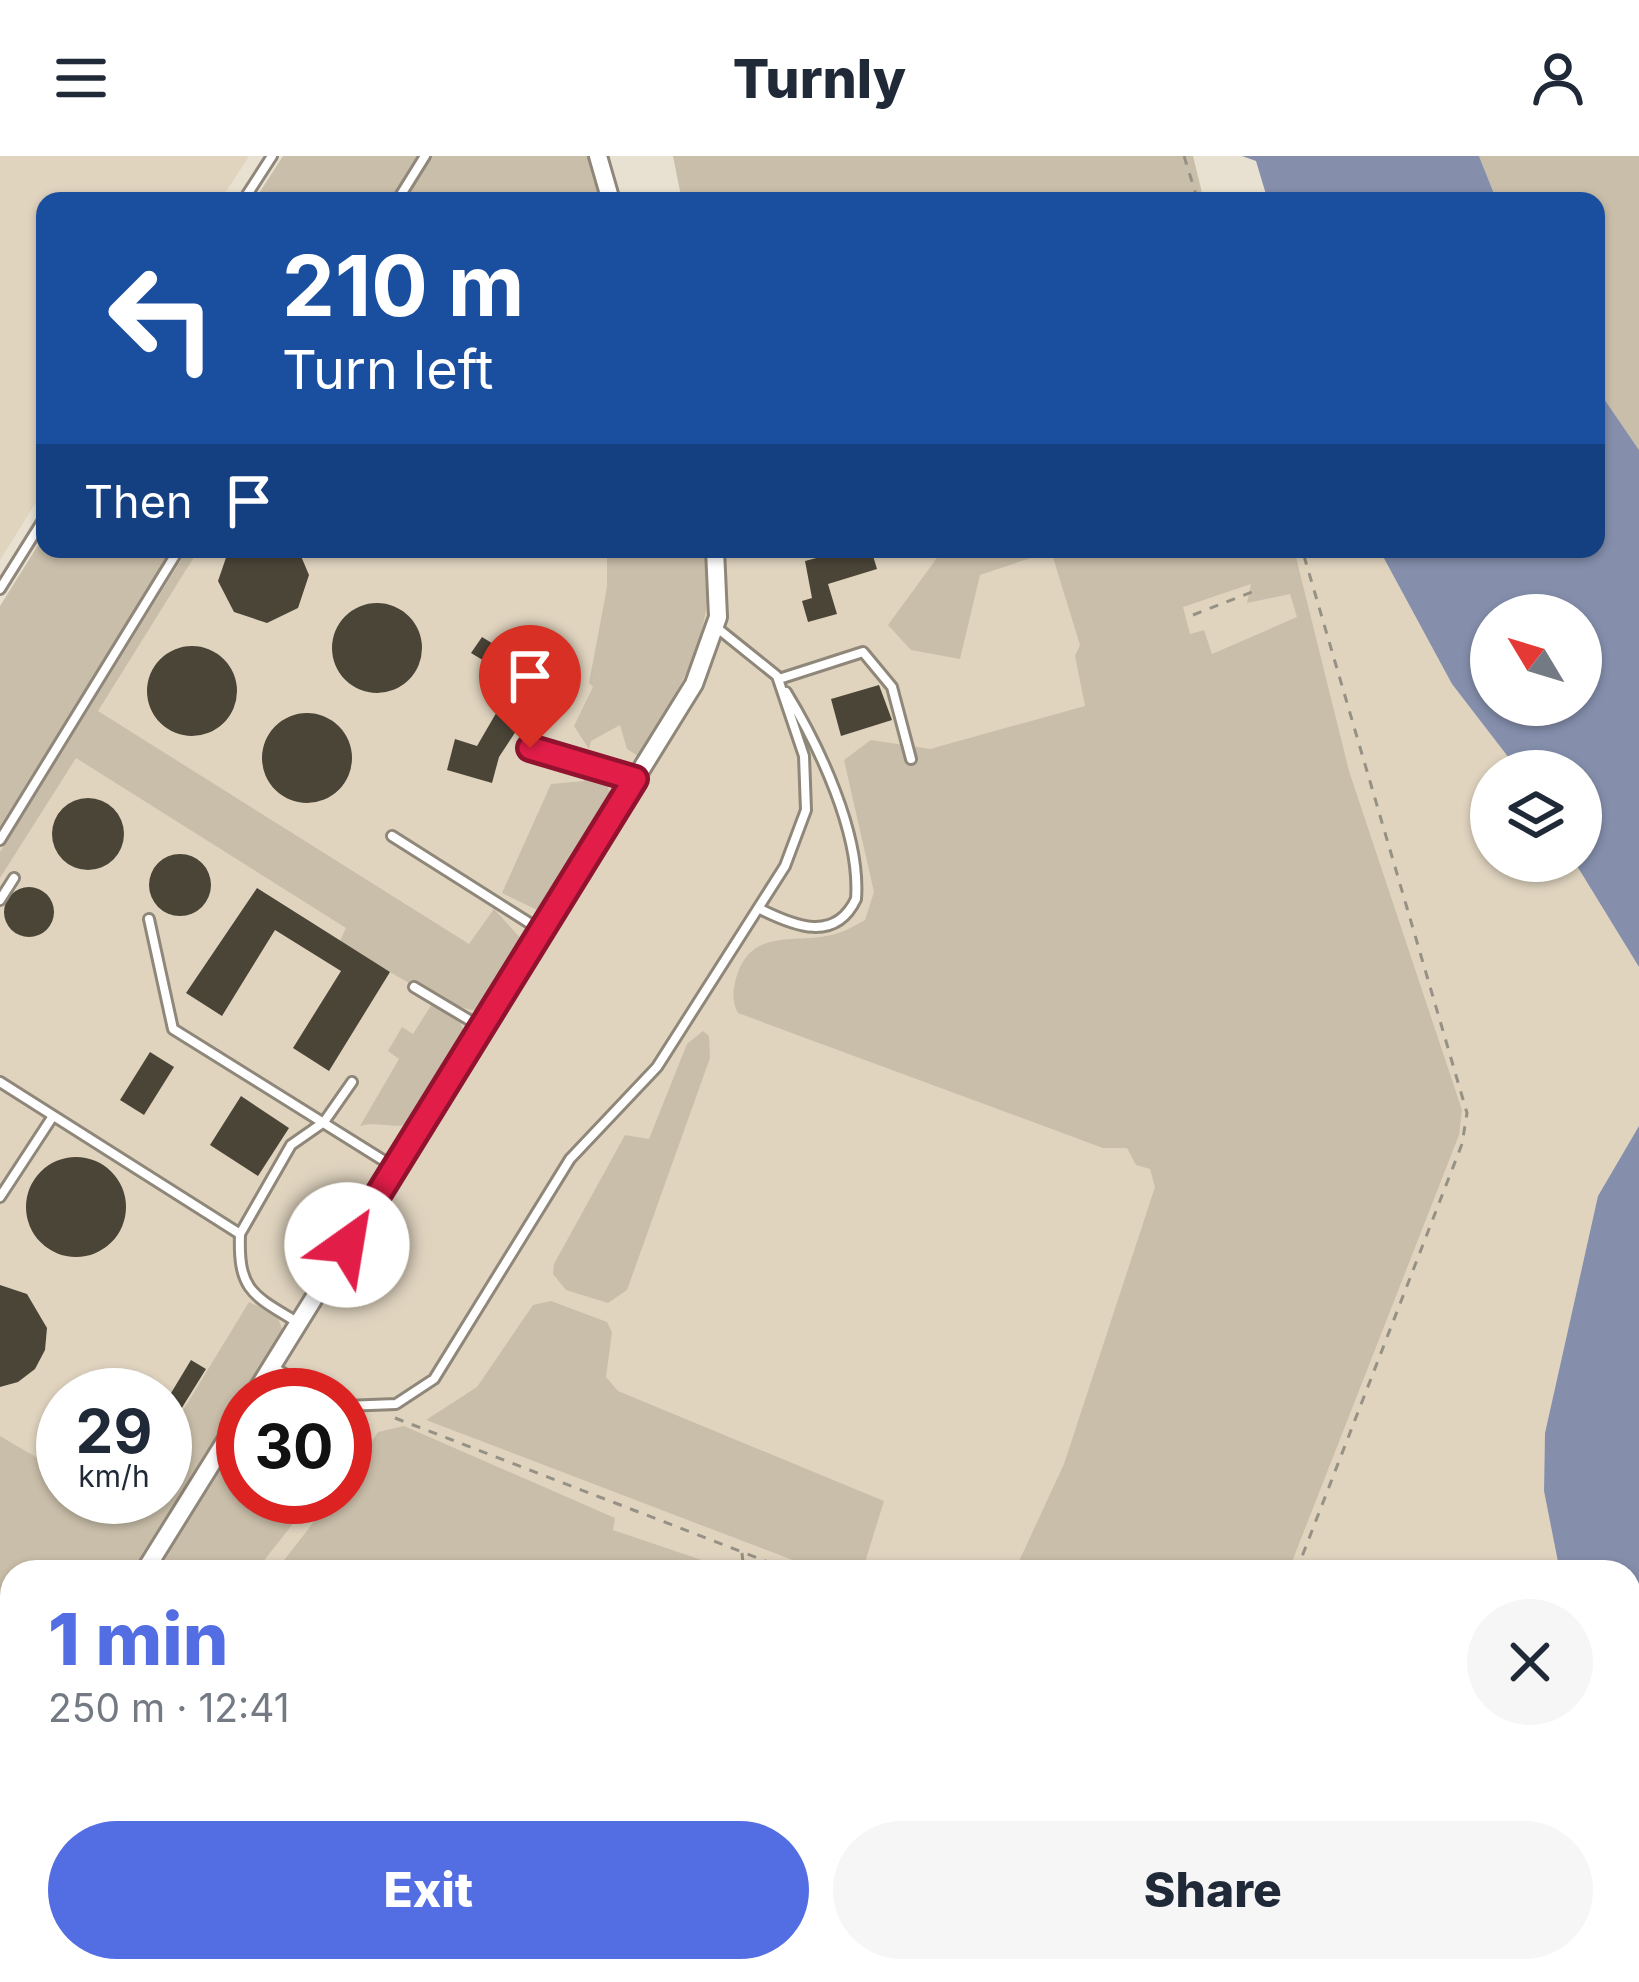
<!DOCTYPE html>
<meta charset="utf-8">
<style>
:root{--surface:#fff;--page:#f6f6f7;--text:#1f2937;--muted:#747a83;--accent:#536de3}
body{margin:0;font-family:Inter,sans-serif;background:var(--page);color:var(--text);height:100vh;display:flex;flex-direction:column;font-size:45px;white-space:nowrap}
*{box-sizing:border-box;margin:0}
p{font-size:39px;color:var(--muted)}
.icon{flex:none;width:66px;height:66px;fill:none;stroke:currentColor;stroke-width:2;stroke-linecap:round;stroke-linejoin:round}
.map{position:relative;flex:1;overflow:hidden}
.sheet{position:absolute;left:0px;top:1404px;width:1641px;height:423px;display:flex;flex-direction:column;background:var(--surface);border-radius:36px 36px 0 0;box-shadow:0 3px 9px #0004}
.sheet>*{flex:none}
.guide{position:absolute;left:36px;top:36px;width:1569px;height:366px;border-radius:24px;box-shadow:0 3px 9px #0004;background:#1a4fa0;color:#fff;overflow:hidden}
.needle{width:78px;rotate:308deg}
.buttons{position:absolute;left:1470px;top:438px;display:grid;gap:24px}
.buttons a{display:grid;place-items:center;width:132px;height:132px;border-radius:50%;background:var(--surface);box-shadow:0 3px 9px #0004;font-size:60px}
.speed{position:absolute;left:36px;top:1212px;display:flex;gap:24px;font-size:60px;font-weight:700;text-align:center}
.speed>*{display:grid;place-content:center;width:156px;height:156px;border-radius:50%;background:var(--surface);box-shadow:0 3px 9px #0004;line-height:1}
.speed small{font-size:30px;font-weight:400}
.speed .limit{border:18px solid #d22;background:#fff;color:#111}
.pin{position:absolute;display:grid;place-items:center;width:102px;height:102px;color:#fff;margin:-123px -51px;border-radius:50% 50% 50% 0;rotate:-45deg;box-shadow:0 0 12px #0007}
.pin .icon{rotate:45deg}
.me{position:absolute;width:132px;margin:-66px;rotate:32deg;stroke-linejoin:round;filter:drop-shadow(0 0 9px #0008)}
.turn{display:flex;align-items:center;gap:42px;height:252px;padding:0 48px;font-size:54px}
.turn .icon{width:156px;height:156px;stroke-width:2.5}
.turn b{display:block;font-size:84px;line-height:102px}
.then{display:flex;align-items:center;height:114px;padding:0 48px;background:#0003;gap:24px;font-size:45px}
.round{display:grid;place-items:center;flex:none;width:126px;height:126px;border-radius:63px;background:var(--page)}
.head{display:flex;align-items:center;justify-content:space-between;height:204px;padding:0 48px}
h1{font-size:72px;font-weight:800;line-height:90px;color:var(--accent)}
.action{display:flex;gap:24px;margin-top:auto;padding:24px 48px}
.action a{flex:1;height:138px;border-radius:72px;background:var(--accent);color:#fff;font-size:48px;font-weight:800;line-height:138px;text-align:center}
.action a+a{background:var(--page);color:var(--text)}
header{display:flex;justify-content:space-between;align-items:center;height:156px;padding:0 48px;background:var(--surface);font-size:54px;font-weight:800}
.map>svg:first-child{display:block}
.built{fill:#e0d4bf;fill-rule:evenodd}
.green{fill:#c9bea9;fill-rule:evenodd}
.water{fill:#858fac;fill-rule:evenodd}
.building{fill:#4b4538}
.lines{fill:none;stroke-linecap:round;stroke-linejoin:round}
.service-casing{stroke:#8f8779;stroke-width:14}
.minor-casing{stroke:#8f8779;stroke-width:22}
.path{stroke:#969185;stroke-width:3;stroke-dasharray:9 9;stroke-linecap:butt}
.service{stroke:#fff;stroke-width:8}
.minor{stroke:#fff;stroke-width:16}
.route-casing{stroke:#92132f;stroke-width:30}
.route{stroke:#e11d48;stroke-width:21}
</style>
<header><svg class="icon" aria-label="menu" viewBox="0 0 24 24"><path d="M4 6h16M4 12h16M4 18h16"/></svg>Turnly<svg class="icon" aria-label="person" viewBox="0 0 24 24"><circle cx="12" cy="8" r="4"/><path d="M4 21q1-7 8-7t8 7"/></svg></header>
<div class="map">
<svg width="1639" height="1826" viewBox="0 0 1639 1826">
<rect width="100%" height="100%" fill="#e8e0d0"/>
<!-- built -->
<path class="built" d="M0,0H249L220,45H45V332L0,404Z
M136,393H1379L1452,528L1519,615H1491V705H1574L1639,811V970L1598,1040L1545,1277L1544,1335L1560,1416H12V1815H951L941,1826H0V616ZM63,1239H165V1341H63ZM243,1239H345V1341H243Z"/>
<!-- green -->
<path class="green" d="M283,0H418L391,45H254Z
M432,0H589L603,45H404Z
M673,0H1193L1204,45H682Z
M1479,0H1639V294L1596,231V45H1497Z
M45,378V393H175L0,677V450Z
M188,393H199L98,555L469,788L494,753L524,786L482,854C453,859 368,802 340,785L346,772L76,602L0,722V696Z
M607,393H705C719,476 680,533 638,600L627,593L620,569L591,585L589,593L574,570L593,531L589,527L607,431Z
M934,393H1294L1349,615L1462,954L1459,979L1288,1416H1014L1064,1308L1155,1031L1150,1013L1136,1009L1127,992H1103L738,857C731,844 733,833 737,819C753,769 801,790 838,777C847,775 857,768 865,764L874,736L844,604L871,584L930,593L1085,550L1075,500L1080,489L1051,395L980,419L960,503L911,494L888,469L937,402ZM1251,428L1247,447L1290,438L1297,461L1212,498L1204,474L1190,478L1183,451Z
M585,620L607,628L613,645L546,751L537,754L502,737L551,628L584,625Z
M432,848L459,864L466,879L411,968C393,973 379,965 360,970L399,903L388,895L402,871L413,878Z
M703,875L709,880L710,902L627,1134L608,1147L566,1134L553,1118L554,1108L625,979L649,983L687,888Z
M551,1145L607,1166L612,1176L606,1221L618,1235L884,1345L862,1416H824L426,1264L477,1231L533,1149Z
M249,1146L277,1159L283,1176L134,1416H12V1613L0,1633V1280L63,1317V1341H103L124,1353L132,1341H165V1284Z
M404,1270L615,1362L613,1374L737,1416H275L333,1341H345V1326L378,1276Z
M243,1276V1341H314L255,1416H156Z
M83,1815H720L719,1826H99Z"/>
<!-- water -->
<path class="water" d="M1242,0H1479L1497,45H1268L1256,5Z
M1596,231L1639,294V811L1574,705H1581V615H1519L1452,528L1379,393H1596ZM1491,459H1581V549H1491Z
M1639,970V1826H941L951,1815H1629V1416H1560L1544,1335L1545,1277L1598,1040Z"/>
<!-- building -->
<path class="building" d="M229,393H298L309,419L298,452L267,467L234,456L218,425Z
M851,393H871L877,413L828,428L837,458L808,466L802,445L812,442L805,405Z
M332 492a45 45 0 1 1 90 0a45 45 0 1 1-90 0Z
M482,481L516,502L506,518L471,497Z
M147 535a45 45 0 1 1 90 0a45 45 0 1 1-90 0Z
M879,529L892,564L841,580L831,543Z
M502,547L530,554L499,601L492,627L447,614L455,583L477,590Z
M262 602a45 45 0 1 1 90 0a45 45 0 1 1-90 0Z
M52 678a36 36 0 1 1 72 0a36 36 0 1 1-72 0Z
M149 729a31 31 0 1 1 62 0a31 31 0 1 1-62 0Z
M4 756a25 25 0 1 1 50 0a25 25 0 1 1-50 0Z
M257,732L390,816L329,915L293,892L341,815L275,774L222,860L186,837Z
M150,896L174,911L144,959L120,944Z
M241,940L289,972L258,1020L210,989Z
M26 1051a50 50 0 1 1 100 0a50 50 0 1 1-100 0Z
M0,1129L27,1138L47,1172L45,1194L35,1213L18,1226L0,1231Z
M191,1204L206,1213L165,1279V1247Z"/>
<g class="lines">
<!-- service casing -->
<g class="service-casing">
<path id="service" d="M243,45L272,0
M397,45L425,0
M0,433L45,361
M779,523L863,496L892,531L911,603
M530,592L634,623
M392,680L542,775
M0,684L179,393
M0,744L14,722
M760,753C794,770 835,787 856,743C861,678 819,590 786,536
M149,763L173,873L394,1011
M414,831L481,871
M0,926L240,1078C238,1134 252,1139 297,1166
M0,1041L53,960
M240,1078L291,989L324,966L352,926
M273,1211L319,1239
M345,1250L396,1248L434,1223L570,1003L657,911L785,710L806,654L804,600L777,520L716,471"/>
</g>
<!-- minor casing -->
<g class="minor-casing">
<path id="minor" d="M598,0L611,45
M254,1239L694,528L718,461L715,393
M144,1416L243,1257
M0,1648L12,1629
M0,1776L12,1784
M61,1815L78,1826"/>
</g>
<!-- path -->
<path class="path" d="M1184,0L1198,45
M1193,459L1257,434
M395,1262L794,1416
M742,1397L744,1416
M1296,1416L1462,988L1467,957L1302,393
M696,1826L697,1815"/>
<!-- service -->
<use href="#service" class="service"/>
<!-- minor -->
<use href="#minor" class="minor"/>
</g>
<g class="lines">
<!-- route casing -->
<g class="route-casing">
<path id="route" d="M347,1089L635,623L530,592"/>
</g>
<!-- route -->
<use href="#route" class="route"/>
</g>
</svg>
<div class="buttons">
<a><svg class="needle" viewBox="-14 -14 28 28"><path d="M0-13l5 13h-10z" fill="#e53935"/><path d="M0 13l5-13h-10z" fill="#747a83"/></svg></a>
<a><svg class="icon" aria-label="layers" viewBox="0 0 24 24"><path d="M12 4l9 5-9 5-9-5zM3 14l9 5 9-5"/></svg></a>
</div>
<div class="speed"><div>29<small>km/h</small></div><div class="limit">30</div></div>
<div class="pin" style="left:530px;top:592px;background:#d93025"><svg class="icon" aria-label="arrive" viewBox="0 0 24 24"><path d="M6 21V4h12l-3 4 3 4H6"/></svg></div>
<svg class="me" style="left:347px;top:1089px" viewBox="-20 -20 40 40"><circle r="19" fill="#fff"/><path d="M0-13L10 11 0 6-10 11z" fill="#e11d48"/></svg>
<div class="guide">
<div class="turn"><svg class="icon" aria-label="left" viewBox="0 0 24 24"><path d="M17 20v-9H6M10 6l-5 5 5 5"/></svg><div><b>210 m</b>Turn left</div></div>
<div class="then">Then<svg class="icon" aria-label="arrive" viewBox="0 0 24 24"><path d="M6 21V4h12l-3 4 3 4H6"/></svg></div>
</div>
<section class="sheet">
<div class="head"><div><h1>1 min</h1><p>250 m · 12:41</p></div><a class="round"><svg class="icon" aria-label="close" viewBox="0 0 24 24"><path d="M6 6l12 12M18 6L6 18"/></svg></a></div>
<div class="action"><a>Exit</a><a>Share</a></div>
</section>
</div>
